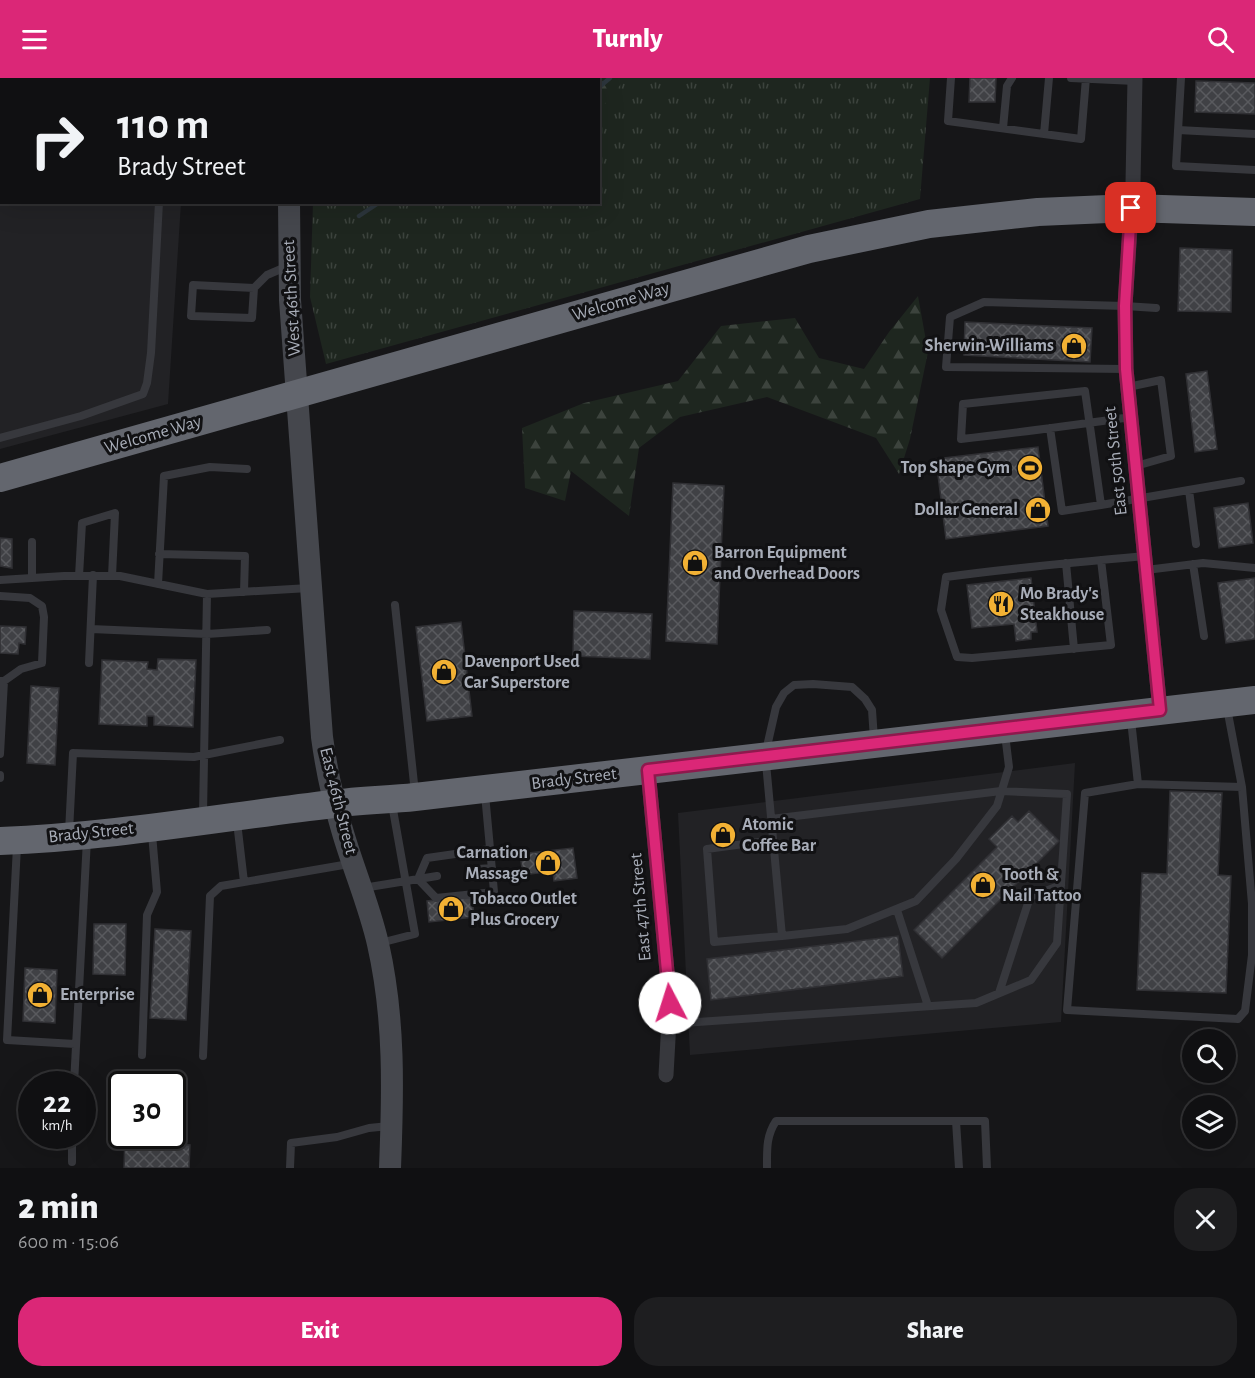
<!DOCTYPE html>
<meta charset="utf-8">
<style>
:root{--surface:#101012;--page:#1e1e20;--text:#f1f3f6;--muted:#9c9d9f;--line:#303032;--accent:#db2777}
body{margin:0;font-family:"Alegreya Sans",sans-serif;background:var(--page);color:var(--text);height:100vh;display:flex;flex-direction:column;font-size:22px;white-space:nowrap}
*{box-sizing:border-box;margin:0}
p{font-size:20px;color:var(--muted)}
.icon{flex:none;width:33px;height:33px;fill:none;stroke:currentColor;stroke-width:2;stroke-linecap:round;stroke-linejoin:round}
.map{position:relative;height:1090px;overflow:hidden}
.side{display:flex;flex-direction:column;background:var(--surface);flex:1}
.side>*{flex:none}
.banner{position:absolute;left:0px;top:0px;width:600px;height:126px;box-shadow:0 6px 24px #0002,0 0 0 2px var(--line);background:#101012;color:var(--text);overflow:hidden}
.tools{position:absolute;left:1182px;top:951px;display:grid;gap:12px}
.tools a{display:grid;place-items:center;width:54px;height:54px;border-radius:50%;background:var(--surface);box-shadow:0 6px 24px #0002,0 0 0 2px var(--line);font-size:30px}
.speed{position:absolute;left:18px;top:993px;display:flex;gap:12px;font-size:30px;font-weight:700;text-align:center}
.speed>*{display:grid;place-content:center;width:78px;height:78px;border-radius:50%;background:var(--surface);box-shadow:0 6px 24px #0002,0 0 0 2px var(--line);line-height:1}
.speed small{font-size:15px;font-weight:400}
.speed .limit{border:3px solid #111;border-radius:9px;background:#fff;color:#111}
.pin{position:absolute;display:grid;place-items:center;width:51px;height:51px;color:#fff;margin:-26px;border-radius:12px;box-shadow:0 3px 9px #0006}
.me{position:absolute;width:66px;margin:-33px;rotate:355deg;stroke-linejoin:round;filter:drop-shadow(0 0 4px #0008)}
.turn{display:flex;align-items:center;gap:21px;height:126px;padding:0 18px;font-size:27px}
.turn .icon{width:78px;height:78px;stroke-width:2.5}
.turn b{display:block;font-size:42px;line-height:51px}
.round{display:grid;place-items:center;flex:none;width:63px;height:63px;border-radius:24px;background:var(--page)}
.headline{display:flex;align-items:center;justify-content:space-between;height:102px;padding:0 18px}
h1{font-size:36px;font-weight:800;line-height:45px}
.button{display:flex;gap:12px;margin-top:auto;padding:12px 18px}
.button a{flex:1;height:69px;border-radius:24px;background:var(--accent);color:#fff;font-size:24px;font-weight:800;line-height:69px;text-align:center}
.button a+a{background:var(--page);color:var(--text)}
header{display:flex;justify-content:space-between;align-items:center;height:78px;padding:0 18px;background:var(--accent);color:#fff;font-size:27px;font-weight:800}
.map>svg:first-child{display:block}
.built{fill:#222225}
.forest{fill:url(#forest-firs)}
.park{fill:url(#park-tufts)}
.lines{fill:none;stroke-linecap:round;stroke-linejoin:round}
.stream{stroke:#2c353c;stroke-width:4.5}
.building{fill:url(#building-cross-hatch);stroke:#303034;stroke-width:1.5}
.lane{stroke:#37383d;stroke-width:8}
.street{stroke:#37383d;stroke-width:15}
.secondary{stroke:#45474d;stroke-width:22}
.highway{stroke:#63666e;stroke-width:28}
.route-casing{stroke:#8e194d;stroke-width:15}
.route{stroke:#db2777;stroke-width:10}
.labels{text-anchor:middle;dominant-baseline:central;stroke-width:6;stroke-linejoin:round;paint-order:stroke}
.street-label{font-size:18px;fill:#a8adb8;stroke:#111113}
.poi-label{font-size:18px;font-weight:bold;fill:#a8adb8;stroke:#111113;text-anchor:start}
</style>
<header><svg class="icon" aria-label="menu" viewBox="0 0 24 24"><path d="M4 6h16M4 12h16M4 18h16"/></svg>Turnly<svg class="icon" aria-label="search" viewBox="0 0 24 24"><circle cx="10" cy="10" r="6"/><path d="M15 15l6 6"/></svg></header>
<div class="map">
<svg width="1255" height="1090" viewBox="0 0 1255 1090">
<defs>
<pattern id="forest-firs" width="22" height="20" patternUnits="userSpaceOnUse" patternTransform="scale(1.5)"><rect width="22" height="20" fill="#1e261f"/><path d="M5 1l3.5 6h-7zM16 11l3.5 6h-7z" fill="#3c433d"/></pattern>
<pattern id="park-tufts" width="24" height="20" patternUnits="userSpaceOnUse" patternTransform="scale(1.5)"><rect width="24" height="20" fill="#1e261f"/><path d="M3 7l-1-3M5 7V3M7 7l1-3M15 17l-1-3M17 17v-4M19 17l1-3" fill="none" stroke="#3c433d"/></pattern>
<pattern id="building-cross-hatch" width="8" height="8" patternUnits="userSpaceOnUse" patternTransform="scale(1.5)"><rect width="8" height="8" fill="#404145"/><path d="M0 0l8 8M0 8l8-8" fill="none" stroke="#595a5e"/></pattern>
</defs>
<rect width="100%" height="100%" fill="#161618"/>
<!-- built -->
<path class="built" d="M0,0H188L2,2V124L181,125L168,326L0,371Z
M1075,685L1061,944L690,977L678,735Z"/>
<!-- forest -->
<path class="forest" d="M578,0H648L599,72L598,2H576Z
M918,218L928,274L910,361L899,396L876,360L767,319L680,339L639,370L629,438L571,393L565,423L525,410L522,350L584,325L678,303L721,248L795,240L819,280L864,291L889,254Z"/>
<!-- park -->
<path class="park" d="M626,0H930L920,121L326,286L310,219L313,125L598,124L599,33Z"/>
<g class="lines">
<!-- stream -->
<path class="stream" d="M598,10L610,0
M359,138L380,124"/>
</g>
<!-- building -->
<path class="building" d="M970,0H996L995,24H969Z
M1196,3L1255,5V36L1195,34Z
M1180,170L1232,172L1231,234L1178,233Z
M965,244L1092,250L1090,284L964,277Z
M1207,293L1217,371L1195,374L1186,296Z
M1038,369L1048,448L946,461L936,381Z
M673,405L724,408L717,566L666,563Z
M1248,425L1253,465L1219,470L1214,430Z
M0,460L12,461V490L0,488Z
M1031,500L1037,554H1031V561L1016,563L1014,546L972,550L967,507Z
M1255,500V561L1226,565L1218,505Z
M574,533L652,536L650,581L573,578Z
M461,544L472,638L427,643L416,549Z
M0,548L26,549L25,566L19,565L18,576L0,575Z
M158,581L196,582L193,649L154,647V638H147V648L99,646L102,582L148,584L147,591L157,592Z
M31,608L59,610L55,687L27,685Z
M1170,713L1222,715L1218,797L1231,798L1226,915L1137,912L1142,795L1167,796Z
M1029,733L1059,763L942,880L914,852L997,769L989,761L1012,738L1018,744Z
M730,752L731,760L716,761L715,753Z
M573,770L577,800L554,803L553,793L523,797L520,776Z
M472,818L474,839L429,844L427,823Z
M94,846H126L125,897L93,896Z
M155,851L191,853L186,942L150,940Z
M898,858L903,898L711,922L707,881Z
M25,890L57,892L55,945L23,943Z
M127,1001L161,1002V1006H127Z
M125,1058H159V1065L190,1067L189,1090H124Z"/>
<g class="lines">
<!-- lane -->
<path class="lane" d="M951,0L948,43L1081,61L1086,0
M1071,0L1135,3
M1181,0L1176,88L1255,92
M165,2V0
M1003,50L1007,8L1012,0
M1178,52L1255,56
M1044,56L1049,0
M254,210L252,240L191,238L193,207L254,210L267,197L288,188
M1126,291L946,289L950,239L984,224L1125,228L1156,230
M1128,309L1161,302L1171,378L1136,388
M1050,350L1062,433L1101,427L1085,313L963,326L961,361C1018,355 1074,347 1131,339
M0,360L81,338L143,316L147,305L151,275L159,124
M1189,412L1196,466
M1101,427L1241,403
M159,476L245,478L244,514
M1101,482L1111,567L972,580L957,579L941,532L946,499C1012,490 1078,484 1145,478
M1066,485L1074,571
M1193,486L1204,558
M1146,492L1203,485L1255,490
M79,498L82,445L115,435L112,498
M32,500V464
M0,502L64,498H120L207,516L309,510
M158,506L164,398L210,389L247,391
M0,518L30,520L42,528L44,539L42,585L21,591L4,603H0
M395,527L415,715
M91,551L207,556L267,552
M89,585L93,497
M1227,630L1242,709L1252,826V877L1245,933L1238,941L1067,932L1085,715L1138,706L1242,709
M1131,642L1138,706
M766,673L776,629L784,615L794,607L813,606L852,609L865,621L872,632L874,661
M0,676L4,603
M766,685L782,858L847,851L916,823L956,781L997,728L1009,689L1005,656
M0,697V700
M485,716L494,814L436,820L418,801L427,780L490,771
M203,736L207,516
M237,744L244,804
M69,754L73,675L194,679L280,662
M773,762L707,771L714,864L782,858
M17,768L7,962L75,966
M478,791L492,790
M363,810L437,798
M897,832L928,928
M380,865L415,856L392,726
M999,915L1030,819L1061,807
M668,946L976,925L1031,902L1057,865L1067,716L1001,713L771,741
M142,977L147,837L157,814L152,756
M203,978L210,818L221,808L349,786
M74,1006L87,761
M956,1043L959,1090
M72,1084V1058
M290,1090L291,1065L337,1059L369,1050L389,1048
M767,1090C767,1072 766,1058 776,1043H985L987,1090"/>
<!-- street -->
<path class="street" d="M1135,0L1133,105L1125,228L1126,291L1160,632
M648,692L670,925L666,997"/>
<!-- secondary -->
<path class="secondary" d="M294,2L295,0
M289,124L290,222L322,659C326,689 332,718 341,748C352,788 369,826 378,866C395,941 393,1014 390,1090"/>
<!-- highway -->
<path class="highway" d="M0,400L809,171L929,146L1038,134L1131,130L1255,134
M0,763C111,759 222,739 333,726C360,722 388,722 415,719L1255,622"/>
</g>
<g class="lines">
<!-- route casing -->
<g class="route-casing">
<path id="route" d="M670,925L648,692L1160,632L1126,291L1125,228L1131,130"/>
</g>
<!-- route -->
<use href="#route" class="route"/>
</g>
<!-- icons -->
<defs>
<g id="shop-disc" transform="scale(1.35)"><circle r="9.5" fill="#f2b134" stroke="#111113"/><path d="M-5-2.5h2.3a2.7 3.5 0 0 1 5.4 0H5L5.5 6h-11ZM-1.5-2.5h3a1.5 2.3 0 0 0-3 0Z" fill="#111"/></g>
<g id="stadium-disc" transform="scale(1.35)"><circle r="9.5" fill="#f2b134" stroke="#111113"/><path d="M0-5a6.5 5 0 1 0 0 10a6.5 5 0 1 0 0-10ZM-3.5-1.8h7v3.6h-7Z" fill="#111"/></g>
<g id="restaurant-disc" transform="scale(1.35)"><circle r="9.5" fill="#f2b134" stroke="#111113"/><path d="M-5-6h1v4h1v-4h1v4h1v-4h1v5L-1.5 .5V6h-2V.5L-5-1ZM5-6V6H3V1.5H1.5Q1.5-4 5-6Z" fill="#111"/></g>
</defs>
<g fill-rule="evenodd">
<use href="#shop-disc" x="1074" y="268"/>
<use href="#stadium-disc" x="1030" y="390"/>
<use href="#shop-disc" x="1038" y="432"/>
<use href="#shop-disc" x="695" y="485"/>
<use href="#restaurant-disc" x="1001" y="526"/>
<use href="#shop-disc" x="444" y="594"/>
<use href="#shop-disc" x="723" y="757"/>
<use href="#shop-disc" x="548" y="785"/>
<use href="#shop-disc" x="983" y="807"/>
<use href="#shop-disc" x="451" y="831"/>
<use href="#shop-disc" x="40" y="917"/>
</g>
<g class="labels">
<!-- street labels -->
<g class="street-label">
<text transform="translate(292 220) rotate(-93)">West 46th Street</text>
<text transform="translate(621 224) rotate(-16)">Welcome Way</text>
<text transform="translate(153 357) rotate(-16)">Welcome Way</text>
<text transform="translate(1116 383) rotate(-96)">East 50th Street</text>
<text transform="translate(574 701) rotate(-7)">Brady Street</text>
<text transform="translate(338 723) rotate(76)">East 46th Street</text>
<text transform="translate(91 755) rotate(-6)">Brady Street</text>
<text transform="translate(641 829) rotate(-95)">East 47th Street</text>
</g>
<!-- poi labels -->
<g class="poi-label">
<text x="1054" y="268" text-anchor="end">Sherwin-Williams</text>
<text x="1010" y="390" text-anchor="end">Top Shape Gym</text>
<text x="1018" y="432" text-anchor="end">Dollar General</text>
<text x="714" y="475">Barron Equipment<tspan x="714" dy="21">and Overhead Doors</tspan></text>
<text x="1020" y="516">Mo Brady's<tspan x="1020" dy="21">Steakhouse</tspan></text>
<text x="464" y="584">Davenport Used<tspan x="464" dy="21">Car Superstore</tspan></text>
<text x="742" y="747">Atomic<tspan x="742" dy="21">Coffee Bar</tspan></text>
<text x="528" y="775" text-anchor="end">Carnation<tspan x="528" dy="21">Massage</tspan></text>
<text x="1002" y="797">Tooth &amp;<tspan x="1002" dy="21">Nail Tattoo</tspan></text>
<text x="470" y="821">Tobacco Outlet<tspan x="470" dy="21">Plus Grocery</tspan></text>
<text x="60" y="917">Enterprise</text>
</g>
</g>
</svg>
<div class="tools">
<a><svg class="icon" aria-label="search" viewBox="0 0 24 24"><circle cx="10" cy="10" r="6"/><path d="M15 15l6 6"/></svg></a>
<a><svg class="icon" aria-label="layers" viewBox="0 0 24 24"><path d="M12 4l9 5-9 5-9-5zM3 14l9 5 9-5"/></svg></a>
</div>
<div class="speed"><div>22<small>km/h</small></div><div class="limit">30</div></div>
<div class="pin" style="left:1131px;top:130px;background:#d93025"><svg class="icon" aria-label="arrive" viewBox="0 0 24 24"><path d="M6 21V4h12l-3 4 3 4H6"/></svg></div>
<svg class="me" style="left:670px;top:925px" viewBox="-20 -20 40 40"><circle r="19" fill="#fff"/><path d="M0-13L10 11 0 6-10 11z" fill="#db2777"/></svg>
<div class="banner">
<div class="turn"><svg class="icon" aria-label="right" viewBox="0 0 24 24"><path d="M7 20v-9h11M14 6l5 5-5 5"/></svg><div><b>110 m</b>Brady Street</div></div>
</div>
</div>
<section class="side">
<div class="headline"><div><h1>2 min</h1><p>600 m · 15:06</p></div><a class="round"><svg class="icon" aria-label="close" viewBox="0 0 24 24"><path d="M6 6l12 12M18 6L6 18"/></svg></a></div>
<div class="button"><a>Exit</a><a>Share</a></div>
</section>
